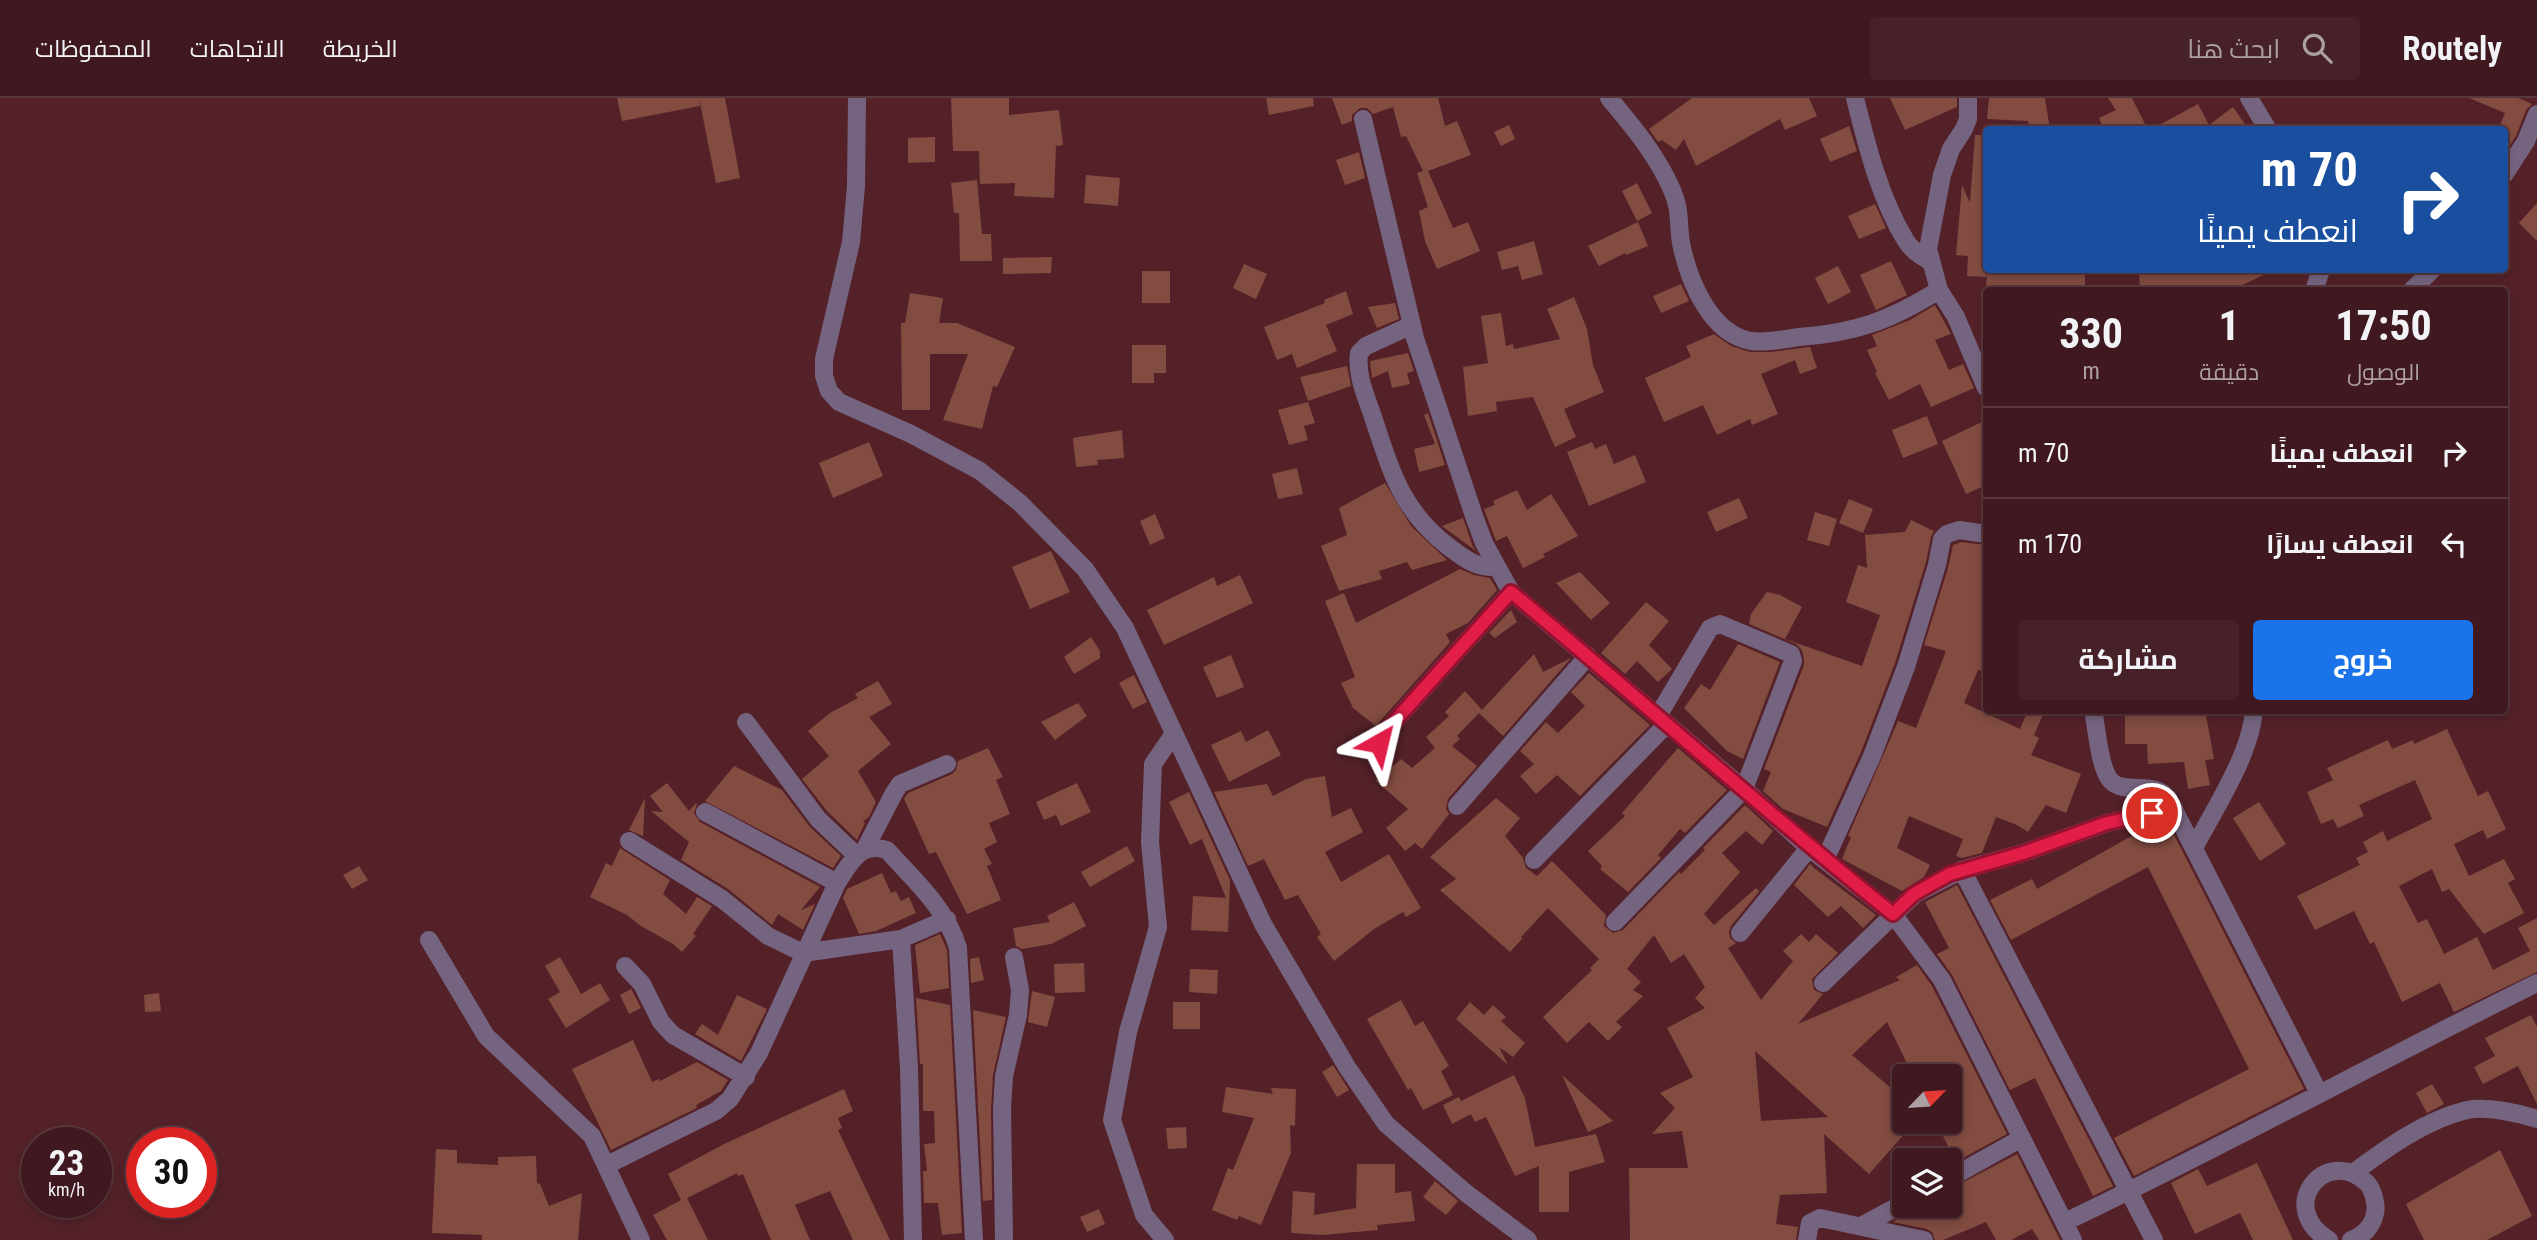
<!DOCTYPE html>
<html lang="ar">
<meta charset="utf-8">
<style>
:root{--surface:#3f191f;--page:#462228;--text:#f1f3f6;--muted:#ada0a4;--line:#58383d;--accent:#1a73e8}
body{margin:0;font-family:"Roboto Condensed",Cairo,sans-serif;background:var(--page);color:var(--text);direction:rtl;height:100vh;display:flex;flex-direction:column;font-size:26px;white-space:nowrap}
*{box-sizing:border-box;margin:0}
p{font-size:23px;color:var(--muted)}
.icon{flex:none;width:38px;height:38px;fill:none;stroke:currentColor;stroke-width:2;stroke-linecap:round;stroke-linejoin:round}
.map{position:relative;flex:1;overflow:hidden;direction:ltr}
.panel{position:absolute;left:1983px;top:189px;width:525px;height:427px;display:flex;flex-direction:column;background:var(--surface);border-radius:7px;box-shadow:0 4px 10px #0003,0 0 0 2px var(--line);direction:rtl}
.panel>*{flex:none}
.banner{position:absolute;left:1983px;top:28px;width:525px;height:147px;border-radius:7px;box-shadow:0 4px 10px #0003,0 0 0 2px var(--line);direction:rtl;background:#1a4fa0;color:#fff;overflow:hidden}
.needle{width:46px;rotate:65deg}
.controls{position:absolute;left:1892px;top:966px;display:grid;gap:14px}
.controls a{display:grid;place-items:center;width:70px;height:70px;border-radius:7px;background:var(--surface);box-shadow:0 4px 10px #0003,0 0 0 2px var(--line);font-size:35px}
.speed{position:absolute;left:21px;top:1029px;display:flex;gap:14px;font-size:35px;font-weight:700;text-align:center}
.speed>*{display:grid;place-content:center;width:91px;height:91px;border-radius:50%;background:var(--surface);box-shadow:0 4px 10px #0003,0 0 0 2px var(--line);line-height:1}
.speed small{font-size:18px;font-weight:400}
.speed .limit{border:10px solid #d22;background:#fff;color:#111}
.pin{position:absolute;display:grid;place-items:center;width:60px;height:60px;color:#fff;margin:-30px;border:4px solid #fff;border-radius:50%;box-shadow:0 2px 7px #0007}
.me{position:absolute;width:77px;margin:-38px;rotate:37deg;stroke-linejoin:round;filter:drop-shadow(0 0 5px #0008)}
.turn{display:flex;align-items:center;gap:24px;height:147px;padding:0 35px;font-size:32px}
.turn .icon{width:91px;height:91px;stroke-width:2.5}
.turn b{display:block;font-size:49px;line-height:60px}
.eta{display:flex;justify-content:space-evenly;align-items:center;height:119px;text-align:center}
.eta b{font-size:42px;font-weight:700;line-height:49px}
.action{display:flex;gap:14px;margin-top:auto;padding:14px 35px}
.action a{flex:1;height:80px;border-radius:7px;background:var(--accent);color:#fff;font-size:28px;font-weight:700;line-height:80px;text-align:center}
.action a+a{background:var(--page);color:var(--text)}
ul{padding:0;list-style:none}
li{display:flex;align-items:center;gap:21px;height:91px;padding:0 35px;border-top:2px solid var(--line)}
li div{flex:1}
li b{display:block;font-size:26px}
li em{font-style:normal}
header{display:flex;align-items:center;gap:42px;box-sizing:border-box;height:98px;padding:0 35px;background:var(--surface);border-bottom:2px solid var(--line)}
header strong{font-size:33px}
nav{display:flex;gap:38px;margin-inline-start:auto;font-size:24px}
.search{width:490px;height:63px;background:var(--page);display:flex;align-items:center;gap:18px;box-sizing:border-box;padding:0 24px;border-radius:7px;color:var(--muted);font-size:26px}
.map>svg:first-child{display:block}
.building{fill:#824c40;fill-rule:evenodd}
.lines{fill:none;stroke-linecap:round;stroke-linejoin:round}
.minor{stroke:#756480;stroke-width:18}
.route-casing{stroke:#92132f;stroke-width:18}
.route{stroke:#e11d48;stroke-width:12}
</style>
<header>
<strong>Routely</strong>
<div class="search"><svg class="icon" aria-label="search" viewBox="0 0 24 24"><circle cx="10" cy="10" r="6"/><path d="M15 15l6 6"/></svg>ابحث هنا</div>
<nav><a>الخريطة</a><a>الاتجاهات</a><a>المحفوظات</a></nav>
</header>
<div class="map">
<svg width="2537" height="1142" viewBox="0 0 2537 1142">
<rect width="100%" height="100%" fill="#542129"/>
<!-- building -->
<path class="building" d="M617,0H699L700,8L622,23Z
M699,0H725L740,80L716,85Z
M951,0H1009V17L1059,12L1063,47L1056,48L1054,100L1014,98L1015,85L980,86L979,53H953Z
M1266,0H1313L1314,8L1269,17Z
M1332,0H1438L1445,28L1457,23L1471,57L1428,73L1453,130L1468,124L1480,153L1437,171L1425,143L1419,113L1428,109L1417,75L1423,73L1406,38L1401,39L1393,9L1373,16L1367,10H1360L1352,17V23L1342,27Z
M1692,0H1809L1817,18L1785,32L1780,21L1696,68L1684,41L1676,52L1662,42L1658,44L1649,31Z
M1890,0H1957V9L1905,32Z
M1989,0H2045L2050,32H2030L2028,23L1987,21Z
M2108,0H2132L2148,32H2104L2099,20L2116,12Z
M2469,0H2518L2532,6L2526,12L2516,38L2504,56V29L2500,27L2505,15Z
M2198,6L2209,27L2233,9L2249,32H2150Z
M1509,27L1515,41L1501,48L1494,34Z
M1849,28L1857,53L1830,64L1820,41Z
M1975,37H1986V179L1967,178L1968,158L1956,157L1962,87L1970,105Z
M935,39V64L908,65V40Z
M1359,54L1365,80L1345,87L1336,62Z
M1086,77L1120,80L1118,108L1084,105Z
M977,82L982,136H991L992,163H960L959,115H954L951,85Z
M1637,85L1652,115L1637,123L1622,93Z
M2537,105V143L2519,125Z
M1875,106L1886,130L1859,141L1848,118Z
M1638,124L1648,148L1626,157L1625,155L1599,168L1588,148Z
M1534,143L1543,176L1522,182L1518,168L1502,172L1497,154Z
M1052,159L1051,175L1003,176V160Z
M1891,163L1907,197L1876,212L1860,177Z
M1244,166L1267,176L1256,201L1233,190Z
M1838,168L1851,194L1828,206L1815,180Z
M1987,172H2085V192H1986Z
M2139,172H2274L2232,192H2140Z
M1142,173H1170V205H1142Z
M1681,186L1689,203L1661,215L1653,198Z
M1346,193L1353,216L1326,227L1337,253L1297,270L1292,256L1277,262L1264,229L1325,205L1324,202Z
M910,195L943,200L939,225H957L1015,249L997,289L993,288L982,331L943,322L968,256H930V312H902L901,225H905Z
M1574,199L1587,231L1593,267L1604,294L1564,311L1576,339L1555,349L1533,299L1496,304L1497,313L1468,318L1463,269L1488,265L1481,218L1501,215L1506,248L1513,246L1514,251L1560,241L1547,211Z
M1395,205L1399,221L1377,230L1368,209Z
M1935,207L1951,236L1935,242L1949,272L1963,266L1974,290L1931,309L1920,286L1889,302L1875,275L1877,274L1867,252L1877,248L1872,237L1910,222Z
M1714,236L1731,248L1750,254H1770L1810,249L1817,270L1800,276L1795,262L1761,276L1778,316L1752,327L1750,321L1717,337L1703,307L1664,324L1645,280L1691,259L1686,248Z
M1132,247H1166V275H1154V285H1132Z
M1408,255L1414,273L1407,275L1410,286L1392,290L1388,273L1372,280L1370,263Z
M1347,268L1351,288L1308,303L1300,279Z
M1308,304L1315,325L1304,328L1308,342L1289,347L1278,312Z
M1428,315L1445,367L1419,374L1414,351L1435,346L1424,317Z
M1927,318L1938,346L1903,360L1892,332Z
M1986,322V387L1966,396L1942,343Z
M1122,332L1124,360L1097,362L1098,367L1076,369L1073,340Z
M869,344L883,378L833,400L819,365Z
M1592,344L1595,351L1606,346L1614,366L1635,357L1646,384L1589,408L1567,354Z
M1297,370L1303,396L1278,401L1272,376Z
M1385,385L1411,428L1447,462L1412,472L1407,464L1379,473L1382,481L1339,493L1321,448L1347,437L1339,410Z
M1517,392L1527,412L1551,396L1578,438L1543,456L1545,459L1523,470L1507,438L1496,443L1484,411L1495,407L1493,403Z
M1739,400L1748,420L1716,434L1707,414Z
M1849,401L1873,411L1863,435L1839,425Z
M1815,414L1837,421L1829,448L1807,442Z
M1155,416L1165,440L1150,447L1140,423Z
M1463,420L1473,449L1476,453L1442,428Z
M1911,422L1934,433L1931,439L1926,464L1895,565L1861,654L1827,729L1783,711L1763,693L1771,674L1764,671L1804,567V561L1802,552L1796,546L1749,526L1751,516L1767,494L1780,497L1802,509L1785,541L1862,568L1880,517L1846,504L1858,467L1867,470L1865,437L1905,434Z
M1961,444L1986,447V563L1984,562L1982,573L1978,572L1964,605L2020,631L2028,612H2045L2034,637L2039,640L2031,657L2081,676L2066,715L2046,707L2028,734L2017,727L1996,719L1982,755L1962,760L1956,758L1963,741L1909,718L1897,750L1930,767L1924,779L1902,793L1842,761L1851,739L1848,738L1898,623L1916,630L1946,553L1924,547L1948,470L1953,447Z
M1051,453L1070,494L1030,511L1012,469Z
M1460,471L1474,477L1490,480L1497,492L1468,525L1446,536L1450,544L1376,628L1353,610L1341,585L1355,579L1325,503L1344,495L1356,525Z
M1580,474L1610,505L1591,522L1556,485Z
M1240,477L1253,505L1164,547L1147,512L1214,479L1217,488Z
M1646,504L1669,523L1649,547L1672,571L1658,584L1637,563L1625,576L1601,555Z
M1511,512L1517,524L1495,540L1489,535Z
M1091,539L1100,553V560L1074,576L1064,559Z
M1738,546L1780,564L1743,661L1727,653L1684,610L1701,586L1710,592Z
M1534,556L1543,574L1571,560L1503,638L1479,615L1457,638L1460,641L1452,648L1477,668L1448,701L1446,711L1449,716L1422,751L1415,745L1405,753L1386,730L1408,711L1376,683L1401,661L1412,670L1435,650L1426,639L1449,618L1445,614L1465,593L1482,612Z
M1231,557L1244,589L1217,600L1203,569Z
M1589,575L1650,627L1580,698L1557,677L1536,696L1520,678L1534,666L1520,653L1546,624L1558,635L1585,608L1571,594Z
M1134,577L1147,604L1133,611L1119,585Z
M878,583L892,606L869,619L891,646L858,673L876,704L869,719L863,723L865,725L857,742L827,713L802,681L829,658L808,633L830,615L858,600L855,596Z
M1078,605L1087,618L1055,642L1041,624Z
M2143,612H2205L2214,661L2205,662L2210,687L2188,691L2184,664L2148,666L2147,646H2125V615H2143Z
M2447,631L2478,698L2488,693L2506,731L2487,741L2483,732L2454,746L2469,778L2504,761L2515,781L2508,785L2524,815L2484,836L2449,791L2442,794L2432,771L2399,788L2418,825L2427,821L2444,856L2477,839L2493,872L2530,853L2518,830L2537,820V874L2454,914L2440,885L2402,904L2374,844L2370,846L2354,813L2315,832L2297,798L2360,767L2356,760L2368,754L2363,744L2383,733L2387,743L2432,721L2415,682L2359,707L2364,718L2338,730L2333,721L2321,726L2307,694L2333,682L2327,670L2388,642L2392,651L2413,642L2414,646Z
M1268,632L1281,657L1229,684L1211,647L1241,633L1246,644Z
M988,650L1003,679L996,682L1010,716L989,725L997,744L984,751L992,766L987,768L1001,802L967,816L936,754L929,756L904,701L908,695L952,676L956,672L958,663Z
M1678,650L1727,692L1685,735L1680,731L1658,757L1661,760L1628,794L1600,771L1602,768L1588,753L1625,718L1622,715Z
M734,668L782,692L810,729L841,758L833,770L705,703Z
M1325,678L1332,719L1351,710L1363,734L1325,754L1341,784L1389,756L1421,810L1406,819L1403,814L1374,831L1334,863L1317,839L1321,836L1298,797L1285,802L1264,761L1248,768L1214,694L1267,686L1273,698L1306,681Z
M667,685L689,713L696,705L697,706L694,715L700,724L820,789L801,812L815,806L803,832L778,816L772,827L728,791L681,762L689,744L651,713L663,714L650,698Z
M1077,685L1091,714L1061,728L1056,717L1044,722L1036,704Z
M1189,694L1230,782L1228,834L1191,832L1193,798L1226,800L1202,741L1190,747L1169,704Z
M645,700L643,738L629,732Z
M1496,700L1520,720L1505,738L1523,760L1526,770L1537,778L1552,763L1606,817L1604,828L1613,835L1623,832L1679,774L1681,776L1705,752L1703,750L1745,707L1773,733L1762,747L1746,733L1722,755L1740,774L1704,816L1714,827L1756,790L1759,793L1778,770L1731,828L1729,834L1730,840L1736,845L1728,850L1761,902L1793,863L1783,853L1801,836L1809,844L1816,836L1838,855L1812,881L1814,892L1823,896L1798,926L1900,882L1896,879L1917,867L1932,888L2007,1036L1950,1067V1052L1936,1024H1950V978H1913L1887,924L1852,957L1904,1001V1024H1915L1869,1076L1824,1036L1827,1095L1780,1097L1776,1126L1798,1129L1796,1142H1630L1629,1070H1688L1682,1033L1652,1036L1675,1010L1660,995L1693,979L1667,930L1705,910L1695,900L1705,889L1684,856L1671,865L1654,837L1627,871L1641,884L1633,892L1643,898L1616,924L1622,929L1608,943L1589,924L1567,945L1543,919L1592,872L1590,870L1599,861L1548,810L1521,839L1522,841L1510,854L1440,792L1456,781L1430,759ZM1755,953L1828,1019L1761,1023Z
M2259,704L2286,746L2260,763L2233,720Z
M2167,723L2304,991L2134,1078L2114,1040L2249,971L2148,769L2011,842L1990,802L2032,781L2037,791L2153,726Z
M1127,748L1135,763L1090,789L1081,774Z
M620,750L670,782L663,796L686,816L697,799L712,808L693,836L696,838L682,854L673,846L641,828L627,817L590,799L606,765L612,768Z
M1810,766L1814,770L1876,817L1863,830L1841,808L1828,819L1794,787Z
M359,768L368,782L352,791L343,777Z
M882,775L891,795L896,793L901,803L909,799L916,815L876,833L859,836L843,800L847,791Z
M1957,787L2113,1088L2093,1098L2035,980L2010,992L1952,877L1937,856L1949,850L1925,804Z
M1074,804L1086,828L1051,846L1022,851L1016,848L1013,830L1050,824L1047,818Z
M940,836L947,852L949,890L920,895L915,847Z
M560,859L581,896L600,885L610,902L566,930L548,901L560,894L545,868Z
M979,859L984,882L971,885L970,861Z
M1084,865L1085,894L1055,895L1054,866Z
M1190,871L1218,872L1217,896L1189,894Z
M631,891L641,910L629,916L620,897Z
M1032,893L1055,899L1047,929L1028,924Z
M159,895L161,913L145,914L144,897Z
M737,897L767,911L741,963L695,936L702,926L718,937Z
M916,900L950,907L962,1135L942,1137L938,1105H924L923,1073H927L924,1046L935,1045L934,1013H923V966H920Z
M1401,902L1415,928L1423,923L1449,968L1441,973L1453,997L1423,1012L1411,990L1408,992L1367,921Z
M1173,904H1200V931H1173Z
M1470,904L1484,917L1493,907L1506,919L1501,923L1525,945L1513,959L1499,949L1508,967L1456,921Z
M973,912L1006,919L993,977L991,1011L992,1102L983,1103Z
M2531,917L2537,929V1006L2518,968L2483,986L2474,969L2495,958L2485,940Z
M633,942L652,984L659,981L660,983L697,964L728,982L721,993L696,1007L697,1010L611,1052L572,971Z
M1333,967L1349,992L1337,999L1322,974Z
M1514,977L1525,1000L1535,1049L1596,1036L1605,1064L1569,1074V1114H1539V1068L1515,1078L1486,1019L1475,1024L1471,1016L1452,1026L1443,1007L1459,999L1461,1003Z
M1562,977L1613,1023L1588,1034Z
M2432,986L2444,1006L2427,1015L2416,995Z
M1226,989L1273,996L1271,990L1296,991L1295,1028L1290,1027L1291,1055L1261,1127L1239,1118L1237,1122L1212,1112L1228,1070L1233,1072L1254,1020L1222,1014Z
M844,991L853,1013L838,1020L842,1030L838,1032L890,1142H853L830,1093L795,1107L810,1142H771L743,1076L738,1078L737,1075L687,1100L708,1142H667L653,1117L681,1102L668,1076L724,1046Z
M1186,1029L1187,1050L1168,1051L1166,1030Z
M436,1051L457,1052V1065L498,1067V1059L536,1058L537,1085L540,1086L549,1108L582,1095L578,1142H482V1137L432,1135Z
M2500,1052L2532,1118L2487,1142H2424L2406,1106Z
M2017,1056L2060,1142H2039L2032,1131L2011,1142H1996L1986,1124L1943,1142H1935L1932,1134L1927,1131L1893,1124L1914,1110L1950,1108V1091Z
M2257,1065L2293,1142H2253L2240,1115L2195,1136L2171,1085L2198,1071L2207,1088Z
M1357,1066H1395V1095L1411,1093L1415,1123L1377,1127L1378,1132L1323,1137L1291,1135L1293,1093L1315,1095L1314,1117L1356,1110Z
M1435,1083L1458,1103L1446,1117L1423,1099Z
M1099,1111L1105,1126L1087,1134L1080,1119Z"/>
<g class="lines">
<!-- minor -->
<path class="minor" d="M857,0L856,88L851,144L824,261V278L829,293L839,304L911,336L980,373L1020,405L1085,471L1125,530L1263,826L1347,969L1386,1026L1466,1095L1528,1142
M1609,0C1633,29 1657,57 1672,92C1682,114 1677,129 1682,150C1690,185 1711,236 1751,243C1766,245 1785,241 1799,239C1856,235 1891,222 1939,192
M1855,0C1867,48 1880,101 1906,143C1912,153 1922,158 1931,164
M1968,0V21L1964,31L1951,51L1942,77L1928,151L1939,192L1956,219L1986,290
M2249,0L2268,32
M1363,21L1415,240L1474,418L1484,445L1511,494L1744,691L1809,750L1893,816L1942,882L2073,1142
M2504,77L2526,43L2537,16
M2314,192L2321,172
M2412,192L2432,172
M1412,227L1366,248L1359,255C1356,279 1367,300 1374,322C1392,376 1402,413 1449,449C1465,461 1476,470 1497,469
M2093,612C2097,630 2099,670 2111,683C2124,697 2154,682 2168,700L2319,995
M746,624L818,721L857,758
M1379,644L1393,625L1511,494
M1457,708L1588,558
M705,714L837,785
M629,743L722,801L768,838L803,855L901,841L909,970L913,1142
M2194,750C2215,710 2251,656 2254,612
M865,751L894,695L900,686L947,666
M1534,762L1667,626
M1825,762L1872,658L1906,569L1937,467L1942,441L1947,436L1959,432L1986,436
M1962,772L2154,1142
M1615,824L1744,691L1793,563L1791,556L1720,526L1710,530L1658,618
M1740,835L1809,750
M901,841L947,821
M429,842L486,938L592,1038L641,1142
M625,868L642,886L661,924L673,937L746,979
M1823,885L1915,796L1962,772L2023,755L2107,725L2174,710
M607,1067L716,1013L730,1001L759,955L837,785C850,765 860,743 887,752C914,782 947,811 958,850L974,1142
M2353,1075C2387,1050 2425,1022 2467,1012C2486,1008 2519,1015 2537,1021
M1950,1080L2022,1040
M2065,1124C2224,1048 2379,963 2537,885
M1863,1127L1904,1105
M1004,1142L1002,1011L1004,978L1018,917L1020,892L1014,859
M1165,1142L1144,1117L1112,1022L1128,934L1158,829L1150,744L1153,666L1173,637
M1807,1142L1810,1125L1820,1120L1924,1142
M2329,1142C2275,1110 2325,1046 2367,1085C2373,1091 2377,1107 2375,1115C2373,1128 2363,1138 2351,1142"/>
</g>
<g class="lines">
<!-- route casing -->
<g class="route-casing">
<path id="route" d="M1379,645L1393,625L1511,494C1639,600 1763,712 1893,816L1914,796L1950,776L2023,755L2107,725L2152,715"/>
</g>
<!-- route -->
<use href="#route" class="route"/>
</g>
</svg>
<div class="controls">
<a><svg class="needle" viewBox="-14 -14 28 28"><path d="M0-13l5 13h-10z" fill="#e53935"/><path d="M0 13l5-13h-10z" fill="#ada0a4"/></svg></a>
<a><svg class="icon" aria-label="layers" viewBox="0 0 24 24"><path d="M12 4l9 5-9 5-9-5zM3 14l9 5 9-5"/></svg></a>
</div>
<div class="speed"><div>23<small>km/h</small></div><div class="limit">30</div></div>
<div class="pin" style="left:2152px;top:715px;background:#d93025"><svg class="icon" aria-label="arrive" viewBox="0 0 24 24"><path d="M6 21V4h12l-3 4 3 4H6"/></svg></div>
<svg class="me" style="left:1379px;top:645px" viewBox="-20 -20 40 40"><path d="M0-17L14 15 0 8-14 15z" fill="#e11d48" stroke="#fff" stroke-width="4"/></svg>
<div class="banner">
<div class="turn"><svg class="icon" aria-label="right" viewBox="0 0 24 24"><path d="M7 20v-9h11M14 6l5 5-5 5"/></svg><div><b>70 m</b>انعطف يمينًا</div></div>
</div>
<section class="panel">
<div class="eta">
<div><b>17:50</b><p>الوصول</p></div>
<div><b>1</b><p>دقيقة</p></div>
<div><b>330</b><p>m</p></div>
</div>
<ul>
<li><svg class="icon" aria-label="right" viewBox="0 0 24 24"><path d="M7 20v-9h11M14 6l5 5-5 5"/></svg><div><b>انعطف يمينًا</b></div><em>70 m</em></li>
<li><svg class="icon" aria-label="left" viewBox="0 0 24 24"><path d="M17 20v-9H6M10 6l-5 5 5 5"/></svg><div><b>انعطف يسارًا</b></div><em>170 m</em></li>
</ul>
<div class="action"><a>خروج</a><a>مشاركة</a></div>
</section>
</div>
